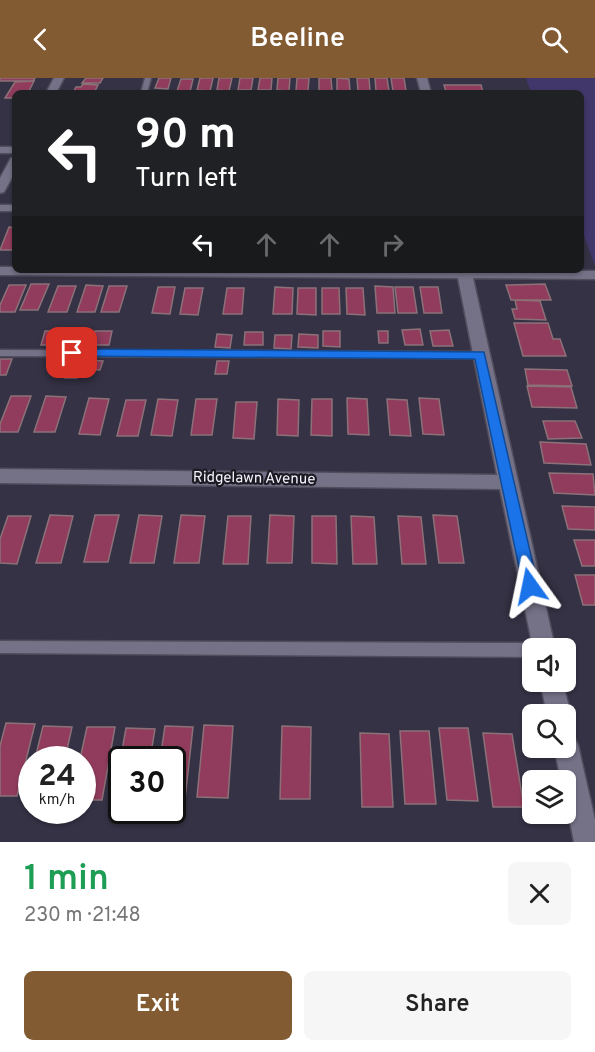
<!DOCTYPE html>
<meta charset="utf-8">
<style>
:root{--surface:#fff;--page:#f6f6f6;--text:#222;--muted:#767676;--accent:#825b33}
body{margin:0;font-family:Overpass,sans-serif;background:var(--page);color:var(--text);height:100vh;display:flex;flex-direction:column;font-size:22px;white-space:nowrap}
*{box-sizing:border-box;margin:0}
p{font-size:20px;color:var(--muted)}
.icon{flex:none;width:33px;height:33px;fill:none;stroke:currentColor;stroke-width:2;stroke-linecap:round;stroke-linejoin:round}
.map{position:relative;height:764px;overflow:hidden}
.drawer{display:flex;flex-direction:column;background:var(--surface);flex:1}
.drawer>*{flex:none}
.hud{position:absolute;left:12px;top:12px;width:572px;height:183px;border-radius:9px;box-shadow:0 2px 4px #0004;background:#202124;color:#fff;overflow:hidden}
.fabs{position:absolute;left:522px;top:560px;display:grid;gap:12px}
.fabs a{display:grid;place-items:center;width:54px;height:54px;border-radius:9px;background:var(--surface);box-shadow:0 2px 4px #0004;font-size:30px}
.speed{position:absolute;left:18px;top:668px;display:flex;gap:12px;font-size:30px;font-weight:700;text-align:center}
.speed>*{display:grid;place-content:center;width:78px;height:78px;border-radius:50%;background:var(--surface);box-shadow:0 2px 4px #0004;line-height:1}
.speed small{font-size:15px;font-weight:400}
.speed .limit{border:3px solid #111;border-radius:9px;background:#fff;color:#111}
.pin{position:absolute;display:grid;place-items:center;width:51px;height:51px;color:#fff;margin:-26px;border-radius:12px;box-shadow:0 3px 9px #0006}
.me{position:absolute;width:66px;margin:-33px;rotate:348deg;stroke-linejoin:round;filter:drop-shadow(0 0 4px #0008)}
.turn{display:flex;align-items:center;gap:21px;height:126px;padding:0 24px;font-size:27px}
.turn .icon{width:78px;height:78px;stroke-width:2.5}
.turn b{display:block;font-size:42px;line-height:51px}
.lanes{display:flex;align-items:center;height:57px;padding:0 24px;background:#0003;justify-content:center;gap:30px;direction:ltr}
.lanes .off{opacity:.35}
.round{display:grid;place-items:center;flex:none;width:63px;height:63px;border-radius:9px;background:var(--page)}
.headline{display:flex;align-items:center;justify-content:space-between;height:102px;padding:0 24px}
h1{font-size:36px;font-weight:600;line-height:45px;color:#1e9e55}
.action{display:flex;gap:12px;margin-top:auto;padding:12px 24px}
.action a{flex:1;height:69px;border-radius:9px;background:var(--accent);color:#fff;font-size:24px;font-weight:600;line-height:69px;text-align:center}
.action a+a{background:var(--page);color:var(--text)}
header{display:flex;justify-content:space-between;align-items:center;height:78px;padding:0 24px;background:var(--accent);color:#fff;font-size:27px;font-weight:600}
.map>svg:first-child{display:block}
.green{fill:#42376a}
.building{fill:#913c5c;stroke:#8b7178;stroke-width:1.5}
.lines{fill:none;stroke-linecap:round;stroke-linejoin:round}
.lane-casing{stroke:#504d5d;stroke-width:3}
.street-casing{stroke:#504d5d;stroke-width:3}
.lane{fill:#757288;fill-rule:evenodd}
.street{fill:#757288;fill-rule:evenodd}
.route{fill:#1a73e8;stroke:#114b97;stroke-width:1.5}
.labels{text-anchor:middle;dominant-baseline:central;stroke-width:4.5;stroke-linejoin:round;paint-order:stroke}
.street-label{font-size:15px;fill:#f4f3fd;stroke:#1c1b24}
</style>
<header><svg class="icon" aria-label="back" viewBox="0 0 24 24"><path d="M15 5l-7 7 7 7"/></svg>Beeline<svg class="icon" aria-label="search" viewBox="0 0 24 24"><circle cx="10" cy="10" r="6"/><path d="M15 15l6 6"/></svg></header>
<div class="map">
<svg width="595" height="764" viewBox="0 0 595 764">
<rect width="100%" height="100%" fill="#353245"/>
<!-- green -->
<path class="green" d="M526,0H595V188L581,149L580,15H531Z"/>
<!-- building -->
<path class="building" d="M0,0H35L33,3H0Z
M86,0H103L100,5H82Z
M159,0H171L168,11L155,10Z
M200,0H213L210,13L197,12Z
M219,0H232L229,13L217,12Z
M240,0H253L251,12H238Z
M260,0H272L271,12H258Z
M278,0H290L289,13L277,12Z
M297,0H309L308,13H296Z
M319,0H331L332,13H319Z
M337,0L349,1L350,13H337Z
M357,0H369L370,13H358Z
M375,0H387L389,13H376Z
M391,0H404L406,13H393Z
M181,1H193L190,14L177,13Z
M34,3L28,15H15V20H5L15,4Z
M83,6L98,7L95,13H74L76,9H81Z
M444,7H481L483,14H446Z
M9,149L15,150V172H0Z
M31,206H49L38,232H20Z
M545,206L551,222H511L506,207Z
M9,207H26L15,234H0V227Z
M86,207L103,208L95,234H77Z
M58,208H76L67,234H48Z
M109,208H127L119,234H101Z
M375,208L393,209L395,235H377Z
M158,209H175L170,236L152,235Z
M275,209L293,210L292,236H273Z
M395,209H413L417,235H398Z
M420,209H438L442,235H424Z
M185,210H203L198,237L180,236Z
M227,210H244L242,236H223Z
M298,210H316V237L297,236Z
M322,210H339L340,236H322Z
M346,210H363L365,237L347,236Z
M515,222L540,223L546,242L515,241L512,231H517Z
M514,245H548L553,261H560L566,278H523Z
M420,251L423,267H405L402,252Z
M449,252L453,268H433L430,253Z
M45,253H60L56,267H41Z
M80,253L76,266H59L63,254Z
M95,253H112L109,267H91Z
M323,253H340V269L323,268Z
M378,253H388V265H379Z
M245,254H263V267H244Z
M217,256L232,257L230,270L215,269Z
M299,256L318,257V270L298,269Z
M275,257H292L291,271L274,270Z
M66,280H84L77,300H65L68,292H61Z
M0,281H12L6,297H0Z
M85,282L103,283L100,292L81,291Z
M217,283H229L227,296H215Z
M525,291L567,292L572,308L528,307Z
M527,308L571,309L577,330L532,329Z
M11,318H31L18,354H0V346Z
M46,318L66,319L55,354H34Z
M89,320L109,321L100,357L79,356Z
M347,320L367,321L369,357L348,356Z
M419,320L439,321L444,357L423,356Z
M158,321L178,322L172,358L151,357Z
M196,321H217L212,357H191Z
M278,321L299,322L298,358L277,357Z
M312,321H332V358L311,357Z
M387,321L407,322L411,358L390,357Z
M126,322H146L138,358H117Z
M236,324H257L254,361L233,360Z
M543,343H575L582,360L548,361Z
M540,364L586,366L591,387L544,385Z
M549,395L593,396L595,417L554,415Z
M562,428L595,429V452L568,451Z
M50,437L73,438L61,485H36Z
M95,437H119L108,484H84Z
M139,437L162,438L154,485H130Z
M181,437L205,438L199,485H174Z
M270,437L294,438L292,485H267Z
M433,437L457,438L464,485H439Z
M8,438H31L17,486L0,485V461Z
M228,438H251L248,486H223Z
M312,438H336L337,486L312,485Z
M351,438L374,439L377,486H353Z
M398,438L421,439L426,486H402Z
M574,462H595V488H582Z
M575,497H595V527H583Z
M6,645L35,646L17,718H0V668Z
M204,647L233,648L228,720L197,719Z
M43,648L72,649L65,681H35Z
M165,648L193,649L185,721H172V681H160Z
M282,648L311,649L310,721H280Z
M87,649H115L102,722H82V681H80Z
M126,650L155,651L150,681H122V723H113Z
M439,650H468L478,723L447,722Z
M400,653H429L436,726H405Z
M360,655L389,656L393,729H362Z
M483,655L512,656L524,729H493Z"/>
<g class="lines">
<!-- lane casing -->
<g class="lane-casing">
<path id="lane" d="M145,0H151L147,15H141Z
M0,127H15V133H0Z
M0,272L480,274L485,277L480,280L0,278Z
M0,563L532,565L538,570H532V579L0,575Z"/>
</g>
<!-- street casing -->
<g class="street-casing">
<path id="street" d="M54,0H64L56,15H46Z
M417,0H427L431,15H421Z
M0,69H15V75H0Z
M15,79V94L4,114L0,115V100L11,80Z
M0,189H15V192L595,193V201L473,200L555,570H533L500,411L0,405V391L497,397L458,200L0,197Z
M540,603H562L571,636L567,644H566V636H547Z
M566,655L574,659L578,667L595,742V764H574L566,723V702H561L554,669H566Z"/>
</g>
<!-- lane -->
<use href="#lane" class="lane"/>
<!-- street -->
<use href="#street" class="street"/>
</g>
<!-- route -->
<path class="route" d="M72,271L484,274L538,508L536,512L530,514L525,512L523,508L475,281L68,278V272Z"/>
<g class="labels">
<!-- street labels -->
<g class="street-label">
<text transform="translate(254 401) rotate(1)">Ridgelawn Avenue</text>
</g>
</g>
</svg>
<div class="fabs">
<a><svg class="icon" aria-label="sound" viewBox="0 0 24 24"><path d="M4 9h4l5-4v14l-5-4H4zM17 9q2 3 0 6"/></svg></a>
<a><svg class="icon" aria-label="search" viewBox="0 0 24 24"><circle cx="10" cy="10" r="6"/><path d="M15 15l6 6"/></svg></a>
<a><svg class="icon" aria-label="layers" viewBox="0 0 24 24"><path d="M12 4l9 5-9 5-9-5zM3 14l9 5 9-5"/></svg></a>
</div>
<div class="speed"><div>24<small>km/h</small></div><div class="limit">30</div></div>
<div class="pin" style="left:72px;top:275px;background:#d93025"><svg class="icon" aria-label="arrive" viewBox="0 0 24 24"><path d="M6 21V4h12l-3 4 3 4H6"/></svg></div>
<svg class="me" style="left:530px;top:508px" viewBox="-20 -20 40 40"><path d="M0-17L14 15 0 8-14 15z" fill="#1a73e8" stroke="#fff" stroke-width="4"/></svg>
<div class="hud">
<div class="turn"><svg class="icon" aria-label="left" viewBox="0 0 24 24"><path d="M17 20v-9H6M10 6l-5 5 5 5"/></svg><div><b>90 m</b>Turn left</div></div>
<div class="lanes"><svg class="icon" aria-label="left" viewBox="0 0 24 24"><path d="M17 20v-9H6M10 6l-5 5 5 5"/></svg><svg class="icon off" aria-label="ahead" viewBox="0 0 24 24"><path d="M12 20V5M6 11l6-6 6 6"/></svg><svg class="icon off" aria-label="ahead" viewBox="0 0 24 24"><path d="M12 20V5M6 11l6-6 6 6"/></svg><svg class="icon off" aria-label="right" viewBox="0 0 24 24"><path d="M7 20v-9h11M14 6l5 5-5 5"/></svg></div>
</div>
</div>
<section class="drawer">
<div class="headline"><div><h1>1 min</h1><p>230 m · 21:48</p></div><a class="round"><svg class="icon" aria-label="close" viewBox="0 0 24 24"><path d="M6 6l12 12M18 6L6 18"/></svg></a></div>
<div class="action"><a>Exit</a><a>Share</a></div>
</section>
